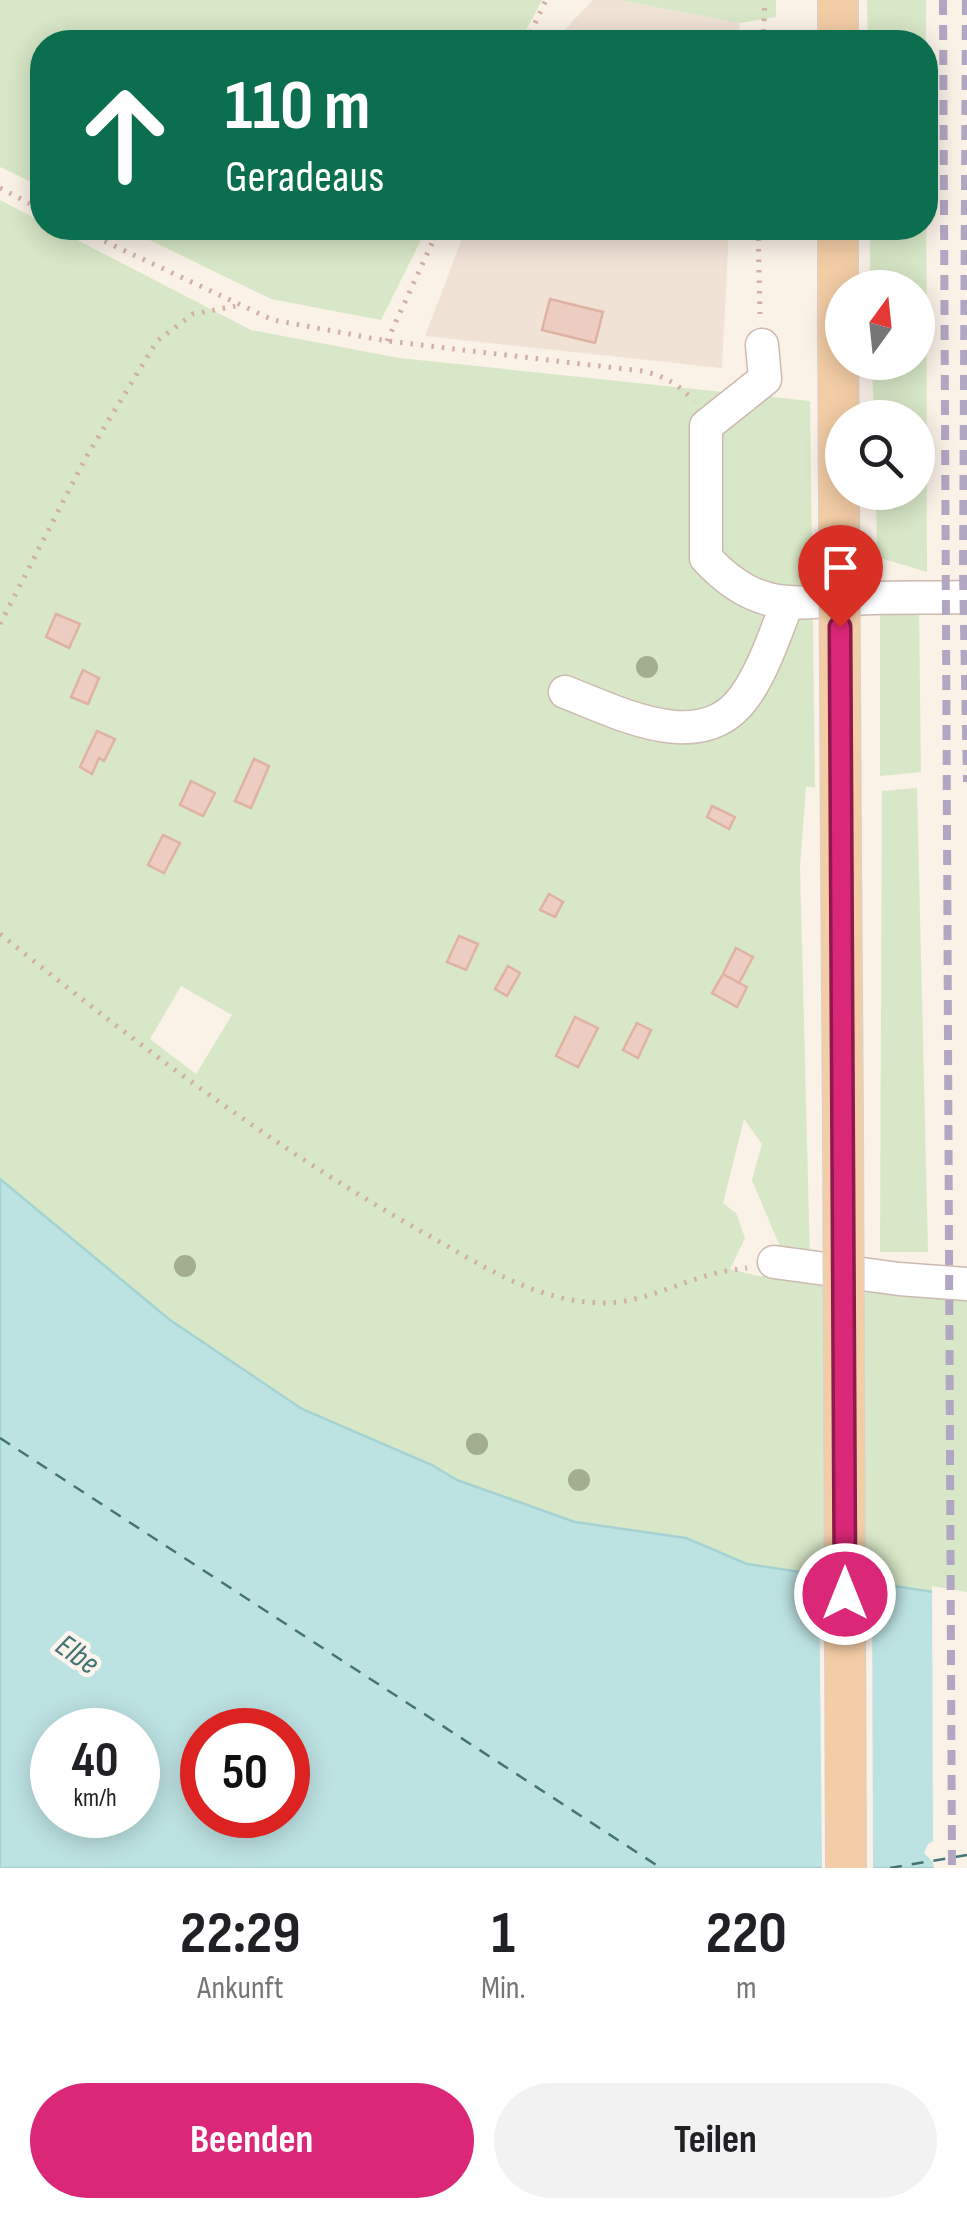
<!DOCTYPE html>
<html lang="de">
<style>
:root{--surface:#fff;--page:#f2f2f2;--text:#202124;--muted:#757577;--accent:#db2777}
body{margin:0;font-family:"Sofia Sans Condensed",sans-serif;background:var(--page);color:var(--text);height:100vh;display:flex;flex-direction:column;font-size:38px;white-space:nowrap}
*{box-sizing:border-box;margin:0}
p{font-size:32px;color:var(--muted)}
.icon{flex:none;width:55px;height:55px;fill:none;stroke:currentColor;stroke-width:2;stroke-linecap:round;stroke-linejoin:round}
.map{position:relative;height:1868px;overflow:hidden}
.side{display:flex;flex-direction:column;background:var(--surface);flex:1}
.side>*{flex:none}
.guide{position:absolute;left:30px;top:30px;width:908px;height:210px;border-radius:40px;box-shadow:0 5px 25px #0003;background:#0b6e4f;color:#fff;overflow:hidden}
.needle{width:65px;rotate:15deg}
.buttons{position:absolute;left:825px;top:270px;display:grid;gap:20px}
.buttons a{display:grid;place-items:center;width:110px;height:110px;border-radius:50%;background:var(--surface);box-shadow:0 5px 25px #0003;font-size:50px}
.speed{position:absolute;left:30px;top:1708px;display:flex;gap:20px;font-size:50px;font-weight:700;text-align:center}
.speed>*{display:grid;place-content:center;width:130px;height:130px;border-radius:50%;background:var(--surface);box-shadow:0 5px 25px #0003;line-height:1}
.speed small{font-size:25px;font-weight:400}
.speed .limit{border:15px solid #d22;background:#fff;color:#111}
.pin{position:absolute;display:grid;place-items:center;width:85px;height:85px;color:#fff;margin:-102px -42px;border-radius:50% 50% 50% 0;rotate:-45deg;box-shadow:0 0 10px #0007}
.pin .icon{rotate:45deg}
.me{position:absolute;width:110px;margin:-55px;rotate:0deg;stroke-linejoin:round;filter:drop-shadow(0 0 8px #0008)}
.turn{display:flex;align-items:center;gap:35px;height:210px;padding:0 30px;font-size:45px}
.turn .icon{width:130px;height:130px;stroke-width:2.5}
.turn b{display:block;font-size:70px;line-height:85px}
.eta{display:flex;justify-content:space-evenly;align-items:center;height:170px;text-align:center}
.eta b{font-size:60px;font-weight:700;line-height:70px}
.primary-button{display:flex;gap:20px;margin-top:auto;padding:20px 30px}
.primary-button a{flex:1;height:115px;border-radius:60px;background:var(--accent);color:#fff;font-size:40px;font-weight:700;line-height:115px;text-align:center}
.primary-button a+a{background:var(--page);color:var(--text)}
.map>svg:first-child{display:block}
.residential{fill:#f1e2d6}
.green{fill:#d8e7c7;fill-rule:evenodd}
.water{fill:#bde2e2;stroke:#a5d2d3;stroke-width:2.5;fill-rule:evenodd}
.pier{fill:#faf1e7}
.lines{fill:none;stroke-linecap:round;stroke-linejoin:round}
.ferry{stroke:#437476;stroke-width:2.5;stroke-dasharray:12 10;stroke-linecap:butt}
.building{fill:#edcdc1;stroke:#dfb2a3;stroke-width:2.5}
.minor-casing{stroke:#cdbab1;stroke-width:35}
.major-casing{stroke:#d8d0cd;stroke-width:42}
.path{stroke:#d2b1a5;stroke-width:5;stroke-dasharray:2.5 8;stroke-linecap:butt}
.minor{stroke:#fff;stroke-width:32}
.major{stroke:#f3cda6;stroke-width:40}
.rail{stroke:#b2a7c3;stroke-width:8;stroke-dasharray:15 10;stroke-linecap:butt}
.major-bridge-casing{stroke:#d8d0cd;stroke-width:42;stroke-linecap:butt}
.major-bridge{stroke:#f3cda6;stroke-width:40}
.tree{fill:#a3ae8f}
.route-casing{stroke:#8e194d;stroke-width:25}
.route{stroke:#db2777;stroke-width:18}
.labels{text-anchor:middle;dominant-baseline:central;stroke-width:9;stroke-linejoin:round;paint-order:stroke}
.water-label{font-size:32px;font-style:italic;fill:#437476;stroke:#fdf5ed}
</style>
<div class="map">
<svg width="967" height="1868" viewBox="0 0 967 1868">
<rect width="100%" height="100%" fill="#faf1e7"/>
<!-- residential -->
<path class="residential" d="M593,0H618L740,23L738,42H553Z
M466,228H729L722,368L425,336Z"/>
<!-- green -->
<path class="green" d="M0,0H542L520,42H42V187L0,167Z
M618,0H776V17L740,23Z
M867,0H926L927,572L877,557L876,493L918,492V418L874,417L872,363L918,362V288L870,287V228H925V42H868Z
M0,200L42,222V228H54L251,330L399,358L810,401L815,787H806L800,867L810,1259L783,1254L752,1180L762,1144L744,1119L723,1203L736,1213L745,1238L730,1269L758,1276L967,1292V1597L747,1564L686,1538L575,1522L457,1480L432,1465L302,1409L170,1320L0,1179ZM181,986L232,1015L196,1074L150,1039Z
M125,228H427L381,320L271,299Z
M880,611H919L921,772L880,776Z
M917,788L928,1252H880L882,791Z"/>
<!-- water -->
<path class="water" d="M0,1179L170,1320L302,1409L432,1465L457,1480L575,1522L686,1538L747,1564L967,1597V1868H0ZM52,1730H138V1815H52ZM202,1730H288V1815H202Z"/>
<!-- pier -->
<path class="pier" d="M819,1569L872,1577L873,1868H822Z
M932,1586L967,1592V1868H934L933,1862L924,1853L928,1844L933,1841Z"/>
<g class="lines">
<!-- ferry -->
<path class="ferry" d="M0,1438L661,1868
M890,1868L967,1855"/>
</g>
<!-- building -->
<path class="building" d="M550,299L603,312L595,343L542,330Z
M56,614L80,624L69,648L46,637Z
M83,670L99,678L88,704L71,697Z
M97,731L115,739L104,761L99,758L92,774L80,767Z
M254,759L269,766L251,808L235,801Z
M191,781L215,793L203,816L180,805Z
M712,806L735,817L729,829L707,817Z
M163,835L180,843L164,873L148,865Z
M549,894L563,902L555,917L540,910Z
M459,936L478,944L466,970L447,962Z
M736,948L753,957L739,983L723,974Z
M508,966L520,973L507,996L495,989Z
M723,974L747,987L737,1007L712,993Z
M575,1017L598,1028L578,1067L556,1056Z
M637,1023L651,1030L638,1058L623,1050Z"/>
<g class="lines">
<!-- minor casing -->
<g class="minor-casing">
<path id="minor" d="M762,345L765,379L706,426V558C761,618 801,601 872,598C904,597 936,598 967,597
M565,692C618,712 702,758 745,696C764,669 775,634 787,604
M774,1262L899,1279L967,1284"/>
</g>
<!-- major casing -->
<g class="major-casing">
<path id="major" d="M838,0V42
M838,228V319
M841,858L843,1124"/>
</g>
<!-- path -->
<path class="path" d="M526,42L546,0
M763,42L765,0
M0,188L42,210
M76,228L273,320L387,341L642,371C665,376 678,384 694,401
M758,228L760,314
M387,341L439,228
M0,624L85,459L157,341L193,314L236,306
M0,934C138,1045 278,1152 433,1238C486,1268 537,1301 600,1303C638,1304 673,1285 709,1275C721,1271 734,1270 747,1268"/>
<!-- minor -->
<use href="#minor" class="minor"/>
<!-- major -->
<use href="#major" class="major"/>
<!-- rail -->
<path class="rail" d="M943,0L952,1868
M966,0L963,572L967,782"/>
<!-- major-bridge casing -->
<g class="major-bridge-casing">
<path id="major-bridge" d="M838,319L841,858
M843,1124L846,1868"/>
</g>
<!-- major-bridge -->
<use href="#major-bridge" class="major-bridge"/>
</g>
<!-- trees -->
<g class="tree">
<circle cx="647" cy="667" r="11"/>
<circle cx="185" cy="1266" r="11"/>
<circle cx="477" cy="1444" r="11"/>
<circle cx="579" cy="1480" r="11"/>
</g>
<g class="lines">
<!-- route casing -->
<g class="route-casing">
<path id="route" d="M840,627L845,1594"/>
</g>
<!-- route -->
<use href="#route" class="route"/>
</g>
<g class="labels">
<!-- water labels -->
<g class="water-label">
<text transform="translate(77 1655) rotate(35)">Elbe</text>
</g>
</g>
</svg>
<div class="buttons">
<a><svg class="needle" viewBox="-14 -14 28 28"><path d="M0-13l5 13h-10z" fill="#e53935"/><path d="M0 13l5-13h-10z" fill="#757577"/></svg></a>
<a><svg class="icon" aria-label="search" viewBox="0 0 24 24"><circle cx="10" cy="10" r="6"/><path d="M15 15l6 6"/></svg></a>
</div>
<div class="speed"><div>40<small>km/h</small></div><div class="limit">50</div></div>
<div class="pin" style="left:840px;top:627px;background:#d93025"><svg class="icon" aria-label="arrive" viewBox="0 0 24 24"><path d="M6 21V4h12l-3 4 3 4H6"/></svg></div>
<svg class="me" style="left:845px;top:1594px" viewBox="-20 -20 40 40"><circle r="17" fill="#db2777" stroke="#fff" stroke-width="3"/><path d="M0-11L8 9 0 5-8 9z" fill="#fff"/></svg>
<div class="guide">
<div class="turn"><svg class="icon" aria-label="ahead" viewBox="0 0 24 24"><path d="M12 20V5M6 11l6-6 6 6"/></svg><div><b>110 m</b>Geradeaus</div></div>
</div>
</div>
<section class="side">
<div class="eta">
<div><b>22:29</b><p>Ankunft</p></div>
<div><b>1</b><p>Min.</p></div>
<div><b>220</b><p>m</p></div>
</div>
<div class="primary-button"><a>Beenden</a><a>Teilen</a></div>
</section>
